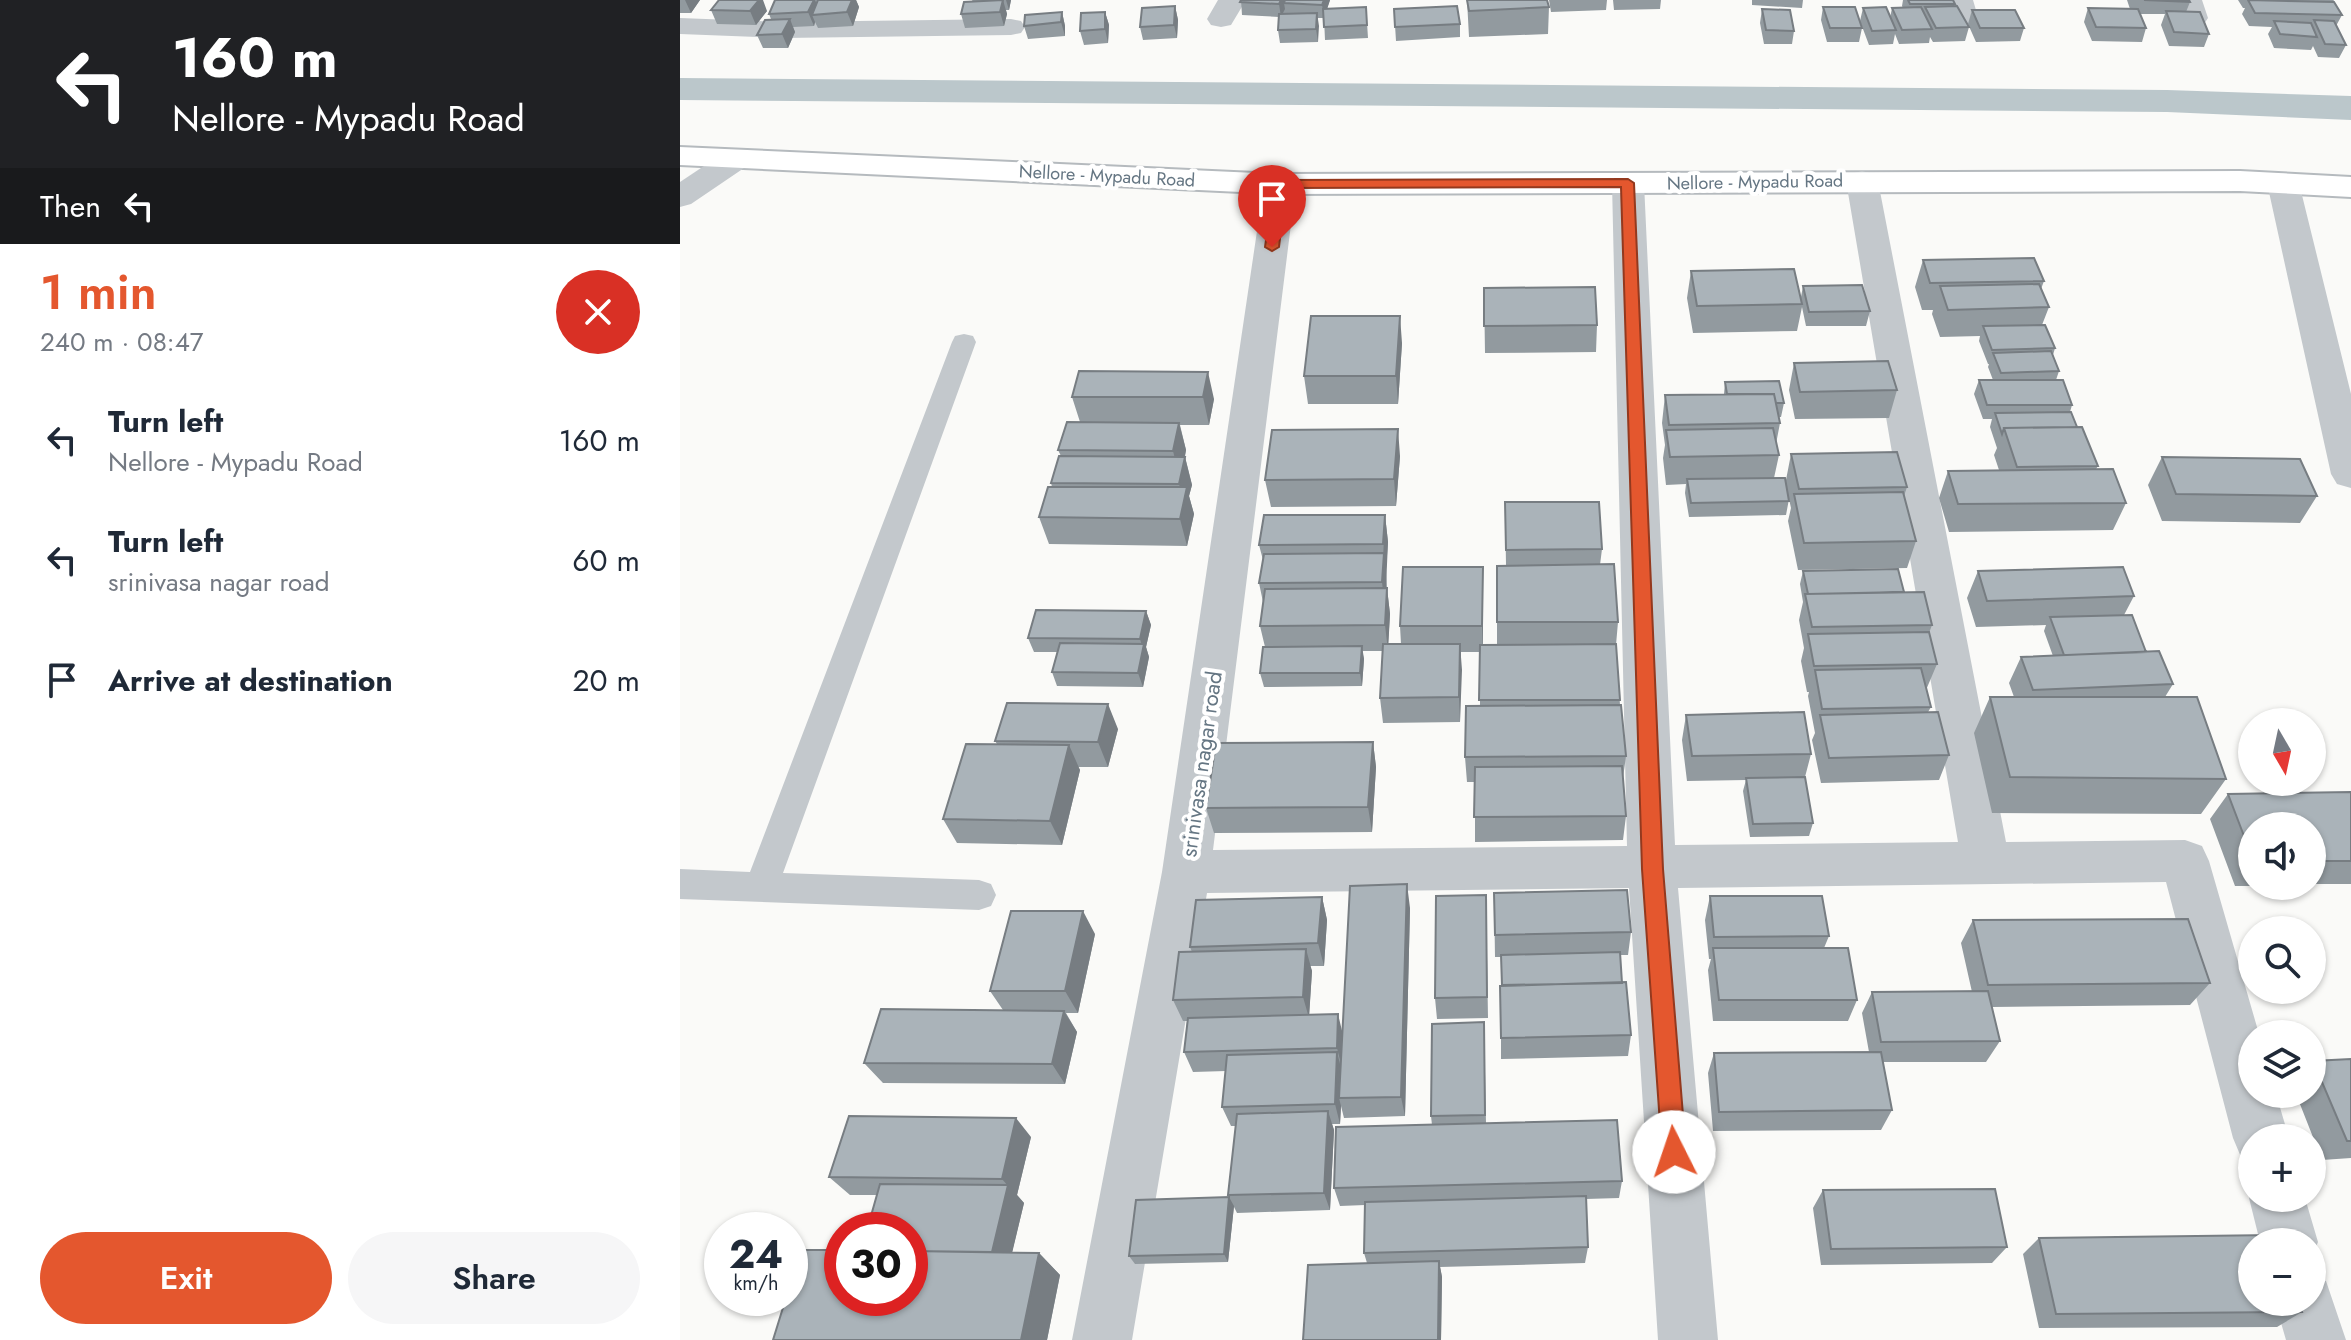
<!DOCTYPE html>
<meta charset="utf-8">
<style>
:root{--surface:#fff;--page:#f6f6f7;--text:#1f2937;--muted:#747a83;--accent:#e4572e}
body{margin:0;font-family:Jost,sans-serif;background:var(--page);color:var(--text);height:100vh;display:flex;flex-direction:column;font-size:30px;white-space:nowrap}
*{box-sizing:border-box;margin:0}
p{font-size:26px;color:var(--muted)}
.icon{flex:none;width:44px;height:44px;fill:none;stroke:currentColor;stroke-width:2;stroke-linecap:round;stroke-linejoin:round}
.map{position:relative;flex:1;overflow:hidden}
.sheet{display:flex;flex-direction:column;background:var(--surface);width:680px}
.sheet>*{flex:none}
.guide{background:#202124;color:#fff;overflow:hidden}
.needle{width:52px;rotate:171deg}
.tools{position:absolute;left:1558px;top:708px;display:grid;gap:16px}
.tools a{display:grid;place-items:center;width:88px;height:88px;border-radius:50%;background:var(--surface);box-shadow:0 2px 6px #0004;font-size:40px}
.speed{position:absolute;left:24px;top:1212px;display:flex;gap:16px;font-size:40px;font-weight:700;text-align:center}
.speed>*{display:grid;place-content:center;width:104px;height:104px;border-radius:50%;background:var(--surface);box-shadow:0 2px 6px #0004;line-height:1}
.speed small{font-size:20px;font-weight:400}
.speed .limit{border:12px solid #d22;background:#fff;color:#111}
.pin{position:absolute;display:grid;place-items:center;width:68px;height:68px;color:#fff;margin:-82px -34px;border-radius:50% 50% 50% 0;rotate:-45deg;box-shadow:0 0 8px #0007}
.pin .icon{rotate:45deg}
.me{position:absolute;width:88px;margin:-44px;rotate:356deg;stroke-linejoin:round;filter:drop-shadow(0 0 6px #0008)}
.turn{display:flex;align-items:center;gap:28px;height:168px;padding:0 40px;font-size:36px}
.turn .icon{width:104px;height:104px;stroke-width:2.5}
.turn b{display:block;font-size:56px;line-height:68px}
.then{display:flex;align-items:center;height:76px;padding:0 40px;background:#0003;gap:16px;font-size:30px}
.round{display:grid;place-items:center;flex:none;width:84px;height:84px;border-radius:42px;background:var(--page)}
.head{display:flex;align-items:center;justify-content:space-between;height:136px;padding:0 40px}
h1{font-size:48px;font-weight:600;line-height:60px;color:var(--accent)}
.button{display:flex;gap:16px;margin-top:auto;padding:16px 40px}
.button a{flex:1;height:92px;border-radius:48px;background:var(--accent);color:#fff;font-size:32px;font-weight:600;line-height:92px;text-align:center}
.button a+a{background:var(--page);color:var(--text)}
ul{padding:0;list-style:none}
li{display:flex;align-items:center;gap:24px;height:120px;padding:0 40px}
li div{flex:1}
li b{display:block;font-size:30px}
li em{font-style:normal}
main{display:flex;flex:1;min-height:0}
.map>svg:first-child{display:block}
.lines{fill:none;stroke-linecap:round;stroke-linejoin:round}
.canal{fill:#bbc7cb;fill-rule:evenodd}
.primary-casing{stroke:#b5babe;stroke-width:4}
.service{fill:#c3c8cc;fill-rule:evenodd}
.minor{fill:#c3c8cc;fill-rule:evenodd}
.primary{fill:#fff;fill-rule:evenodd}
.wall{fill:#929a9f}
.shaded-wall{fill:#777d82}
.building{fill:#aab3b9;stroke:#777d82;stroke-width:2}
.route{fill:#e4572e;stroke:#94391e;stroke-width:2}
.labels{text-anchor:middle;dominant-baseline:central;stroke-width:8;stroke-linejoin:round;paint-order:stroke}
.far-street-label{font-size:18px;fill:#657683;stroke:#fff}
.street-label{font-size:22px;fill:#657683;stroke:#fff}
</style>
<main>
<section class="sheet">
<div class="guide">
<div class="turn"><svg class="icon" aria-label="left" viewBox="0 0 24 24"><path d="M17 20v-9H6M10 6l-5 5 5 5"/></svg><div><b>160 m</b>Nellore - Mypadu Road</div></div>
<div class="then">Then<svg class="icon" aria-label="left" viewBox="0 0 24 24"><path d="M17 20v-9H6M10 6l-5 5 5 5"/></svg></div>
</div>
<div class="head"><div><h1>1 min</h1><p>240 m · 08:47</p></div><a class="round" style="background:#d93025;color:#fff"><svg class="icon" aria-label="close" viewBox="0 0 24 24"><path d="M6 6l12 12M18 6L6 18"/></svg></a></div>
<ul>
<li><svg class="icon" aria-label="left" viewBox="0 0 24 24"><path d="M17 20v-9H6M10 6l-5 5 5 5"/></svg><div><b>Turn left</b><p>Nellore - Mypadu Road</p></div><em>160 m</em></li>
<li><svg class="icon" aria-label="left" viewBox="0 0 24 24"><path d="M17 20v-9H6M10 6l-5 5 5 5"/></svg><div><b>Turn left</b><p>srinivasa nagar road</p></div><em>60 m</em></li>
<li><svg class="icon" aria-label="arrive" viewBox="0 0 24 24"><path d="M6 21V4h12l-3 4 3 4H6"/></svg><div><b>Arrive at destination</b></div><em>20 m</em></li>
</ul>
<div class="button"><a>Exit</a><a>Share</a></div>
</section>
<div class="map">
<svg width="1671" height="1340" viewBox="0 0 1671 1340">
<rect width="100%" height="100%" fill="#fafaf8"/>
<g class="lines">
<!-- canal -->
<path class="canal" d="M0,78L1487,90L1671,96V120L1487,112L0,100Z"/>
<!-- primary casing -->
<g class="primary-casing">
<path id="primary" d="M0,147L600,174L1560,171L1671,177V197L1560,191L600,194L0,165Z"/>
</g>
<!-- service -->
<path class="service" d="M284,334L293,336L296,342L103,873L299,880L311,884L316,895L311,906L299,910L0,899V869L70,872L272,342L275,336Z"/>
<!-- minor -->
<path class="minor" d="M538,0H566L551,25L541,27L531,25L527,19Z
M1265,0H1293L1298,17L1294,23L1284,25L1274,23Z
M1494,0H1522L1528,18L1524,24L1514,26L1504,24Z
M0,18L103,22L331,19L341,21L345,27L341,33L331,35L103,38L0,34Z
M56,150L67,152L72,159L67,166L11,204L0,207V182L45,152Z
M1182,171L1193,174L1198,181L1326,842L1505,840L1522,846L1529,861L1579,1034H1572V1094H1596L1609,1138H1572V1162L1561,1157L1553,1138L1486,882L998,888L1038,1340H978L949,888L527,893L452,1340H392L482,872L584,184L589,177L600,174L611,177L616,184L533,850L947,846L932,183L937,176L948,173L959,176L964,183L995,845L1278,842L1166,181L1171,174Z
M1603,173L1614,176L1619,183L1671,394V488L1657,484L1651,474L1587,183L1592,176Z
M1572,1190V1198H1625L1638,1242L1632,1257V1242H1580L1569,1198Z
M1632,1275L1646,1281L1666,1340H1606L1595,1302H1632Z"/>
<!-- primary -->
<use href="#primary" class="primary"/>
</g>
<!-- wall -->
<path class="wall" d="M0,0H20L11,13H0Z
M95,0H176L179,7L173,26L138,28L135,22L134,26L113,27L115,32L108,48H83L77,35L91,19L89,14Z
M292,0H331L329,10H326L327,14L324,26L285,28L281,14L293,2Z
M561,0H650L647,9L686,7L688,38L645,40L644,18H638V42L600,43L598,30L599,17L562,15Z
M787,0H867L869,7L868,34L789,37Z
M869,0H927L926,10L871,12Z
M933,0H981L980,9L934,10Z
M1072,0H1123L1122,8L1072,5Z
M1223,0H1273L1274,6L1289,27L1285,41L1253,42L1250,37L1249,43L1219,44L1215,34L1213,44L1189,45L1180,21L1183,8L1210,18L1212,8H1223L1222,6Z
M1447,0H1509L1510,2L1506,12L1529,34L1524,47L1489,46L1481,25L1485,14H1460L1466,28L1462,42L1412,41L1404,22L1408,8L1450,9Z
M1558,0H1654L1653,2L1662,15L1656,26L1666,45L1659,58L1638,57L1633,46L1631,50L1594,48L1588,34L1592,27L1569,26L1562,14L1565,8H1563Z
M495,6L498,20L497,38L463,40L460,27Z
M1143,7L1182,28L1179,42H1147L1141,20Z
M714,9L780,24V37L716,41Z
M1082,9L1114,31L1112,44H1084L1080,23Z
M31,10L87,11L76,25L37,24Z
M1292,10L1344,28L1340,41L1296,42L1288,24Z
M382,12L385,26V36L348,39L344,26Z
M425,12L429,25L428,43L404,45L400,31Z
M1243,260L1364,281L1361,289L1369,307L1362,325L1375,348L1373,355L1379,371L1376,380L1392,405L1390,412L1418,466L1416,469L1446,503L1433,530L1269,532L1259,498L1268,471L1319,470L1314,455L1317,448L1310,427L1312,419H1303L1294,394L1299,380H1313L1308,367L1309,364H1308L1299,341L1300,336L1260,337L1252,314L1253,310H1242L1235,287Z
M1011,271L1121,297L1123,286L1190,311L1186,326H1126L1122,307L1117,331L1013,333L1007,298Z
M804,288L917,325L916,352L805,353Z
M722,343L718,404H628L624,376Z
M1114,363L1217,390L1209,418L1115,419L1109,390Z
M399,371L534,399L529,425H500L506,450L505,457L512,485L509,496L514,514L507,546L369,544L359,517L372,487L371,483L381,456L378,450L400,422L392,397Z
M1045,382L1104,403L1101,417H1099L1100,423L1096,444L1099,455L1094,478L1106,480L1111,454L1227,487L1224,496L1236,541L1227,568L1118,570L1108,521L1111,508L1109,499L1106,515L1009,517L1005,493L1006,484L986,485L983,458L985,445L982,423L985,395L1044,394Z
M720,456L716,506L591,507L585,480Z
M1482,457L1637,496L1620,523L1482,521L1468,485Z
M825,502L922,549L920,565L938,622L936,645L940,705L946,756L943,778L946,816L943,840L795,842V782H787L785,757L800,706V652H781L780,722L703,723L700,698L703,651H682L684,659L682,686L584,687L580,673L585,647L580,626L583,602L579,583L583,560L579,545L705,515L708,542L706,569L707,588L710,614L708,644H721L720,626L803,567V645H817V566L826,565Z
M1123,571L1224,592L1252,625L1249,633L1257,664L1246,690L1251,707L1248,712L1269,755L1259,780L1141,783L1132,740L1135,733L1128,696L1129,692H1127L1121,661L1124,648L1119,620L1123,602L1120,584Z
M1298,571L1454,596L1444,615L1466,652L1493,684L1485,697L1546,779L1521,814L1312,813L1294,733L1310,697H1334L1329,683L1341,657L1373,656L1364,631L1366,625L1296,627L1287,598Z
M466,611L471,625L466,647L469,657L463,687L377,686L372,672L377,652H354L348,638Z
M1006,715L1131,754L1125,777L1133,823L1129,836L1070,837L1063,791L1066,780L1007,781L1002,740Z
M438,729L428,767H398L400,770L382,845L277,843L263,819L317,744L315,741Z
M693,742L696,767L692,832L534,833L526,808Z
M1671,792V884H1632V826H1572V886H1555L1530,819L1548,794Z
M814,893L951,932L948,955H940L942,983L951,1035L948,1056L821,1059V957H815Z
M806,895L808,1018L757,1019L755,998Z
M1030,896L1149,936L1144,948L1177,1000L1168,1021H1033L1028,970L1031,959H1029L1025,920Z
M642,897L647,920L644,966H630L632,971L629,1015L662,1031L730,908L725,1116L664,1118L661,1106L660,1124H652L654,1130L650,1210L557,1213L548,1195L556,1126H551L542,1107L546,1071L513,1072L504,1052L507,1021H503L493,1000L512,952L510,947Z
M1293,920L1530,983L1510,1005L1312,1007L1320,1041L1306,1062H1203L1212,1110L1201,1130L1033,1131L1028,1073L1034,1053L1189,1052L1182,1013L1192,992H1292L1281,943Z
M415,934L398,1013H386L397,1032L385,1084L203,1083L184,1063L323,1010L310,991Z
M804,1022L806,1123L942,1181L939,1198L906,1199L908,1247L905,1263L760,1267L762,1277L761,1340H623L687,1263L684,1253L685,1205L660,1206L654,1188L752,1125L751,1116Z
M1671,1059V1158L1642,1160L1616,1094H1632V1062L1633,1061Z
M351,1137L337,1195L344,1203L332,1252L359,1253L380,1275L367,1340H93L230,1298L197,1195H170L149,1177Z
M1143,1190L1327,1247L1312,1263L1141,1265L1133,1208Z
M549,1197L554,1206L548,1262L455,1264L449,1256Z
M1359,1238L1622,1312L1597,1327L1359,1328L1343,1254Z"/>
<!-- shaded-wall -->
<path class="shaded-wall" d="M5,0H20L11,13Z
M79,0H83L87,11L76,25L70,11Z
M134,0H135L140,11L132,15L135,22L134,26L128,12Z
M172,0H176L179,7L173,26L167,12Z
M323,0L327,14L324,26L320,12Z
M326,0H331L329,10Z
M601,0H608L604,3L605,9L601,17L599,4Z
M644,0H650L644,18L642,5Z
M495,6L498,20L497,38L494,25Z
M382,12L385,26V36L381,22Z
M425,12L429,25L428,43L425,29Z
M637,13L639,26L638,42L636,29Z
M110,19L115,32L108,48L102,34Z
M720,316L722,343L718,404L716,376Z
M528,372L534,399L529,425L523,397Z
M499,423L506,450L500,479L493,451Z
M718,429L720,456L716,506L714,479Z
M505,457L512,485L509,496L514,514L507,546L500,519L504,503L499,484Z
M705,515L708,542L705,609L702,582Z
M803,567V652L802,626Z
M707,588L710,614L708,651L705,625Z
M466,611L471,625L466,647L469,657L463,687L458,673L463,649L460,639Z
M780,644L782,670L780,722L779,697Z
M682,646L684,659L682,686L680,673Z
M428,704L438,729L428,767L418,742Z
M693,742L696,767L692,832L688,807Z
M389,745L400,770L382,845L370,821Z
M727,884L730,908L725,1116L721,1097Z
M642,897L647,920L644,966L638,943Z
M403,911L415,934L398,1013L385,991Z
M626,949L632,971L629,1018L623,997Z
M384,1011L397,1032L385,1084L372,1064Z
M658,1014L663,1035L662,1068L657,1048Z
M657,1052L662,1072L659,1098L661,1106L660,1124L655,1104Z
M648,1111L654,1130L650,1210L644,1193Z
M336,1118L351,1137L337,1195L344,1203L328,1270L312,1254L328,1186L322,1179Z
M549,1197L554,1206L548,1262L544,1254Z
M359,1253L380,1275L367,1340H341Z
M759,1261L762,1277L761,1340H758Z"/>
<!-- building -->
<path class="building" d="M39,0H79L70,11L31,10Z
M95,0H134L128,12L89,14Z
M138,0H172L167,12L132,15Z
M323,0L320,12L281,14L284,2Z
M561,0H601L599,4L560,2Z
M605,0H644L642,5L604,3Z
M787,0H867L869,7L789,11Z
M1228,0H1273L1275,4H1230Z
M1464,0H1509L1510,2Z
M1568,0L1654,2L1662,15L1575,13Z
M495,6L494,25L460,27L462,8Z
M777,6L780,24L715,27L714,9Z
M1277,6L1289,27L1256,28L1245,7Z
M686,7L687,25L644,27L643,9Z
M1143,7H1175L1182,28H1150Z
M1206,7L1216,30L1192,31L1183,8Z
M1241,7L1252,29L1222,30L1212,8Z
M1408,8L1458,9L1466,28L1416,27Z
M1082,9L1110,10L1114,31L1086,30Z
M1292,10H1335L1344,28H1300Z
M1486,11L1520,12L1529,34L1494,32Z
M382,12L381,22L344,26L345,15Z
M425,12V29L400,31L401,13Z
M637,13L636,29L598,30L599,14Z
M110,19L102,34L77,35L85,20Z
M1634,20L1654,21L1666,45L1645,44Z
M1594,21L1631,23L1637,37L1600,34Z
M1354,258L1364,281L1250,283L1243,260Z
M1114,269L1122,304L1017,306L1011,271Z
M1359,284L1369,307L1268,310L1260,286Z
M1182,285L1190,311L1129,312L1123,286Z
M915,287L917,325L804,326V288Z
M631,316H720L716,376H624Z
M1365,325L1375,348L1312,350L1303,326Z
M1371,351L1379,371L1321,373L1313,353Z
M1208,361L1217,390L1120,392L1114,363Z
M399,371L528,372L523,397H392Z
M1299,380H1383L1392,405H1307Z
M1099,381L1104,403H1096L1094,394H1047L1045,382Z
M1094,394L1100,423L989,425L985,395Z
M1391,412L1397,427L1324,428L1322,434L1315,413Z
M387,422L499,423L493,451L378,450Z
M1402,427L1418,466L1337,467L1324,428Z
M1093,428L1099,455L990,457L986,430Z
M718,429L714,479L585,480L592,430Z
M1217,452L1227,487L1119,489L1111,454Z
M379,456L505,457L499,484L371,483Z
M1482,457L1620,459L1637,496L1496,494Z
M1433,469L1446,503L1278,504L1268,471Z
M1105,478L1109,501L1011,503L1007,479Z
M368,487H507L500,519L359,517Z
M1223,492L1236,541L1124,543L1114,494Z
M825,502H919L922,549L826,550Z
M584,515H705L703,544L579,545Z
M704,553L702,582L579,583L584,554Z
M934,564L938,622H817V566Z
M723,567H803L802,626H720Z
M1443,567L1454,596L1307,601L1298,571Z
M1218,569L1224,592L1128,594L1123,571Z
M707,588L705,625L580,626L585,589Z
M1244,592L1252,625L1132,627L1125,594Z
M356,610L466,611L460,639L348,638Z
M1452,615L1466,652L1384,655L1370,617Z
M1249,632L1257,664L1134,666L1128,634Z
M380,643L464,644L458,673L372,672Z
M703,644H780L779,697L700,698Z
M936,644L940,700H799L800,645Z
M682,646L680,673H580L583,647Z
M1479,651L1493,684L1353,690L1341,657Z
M1241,668L1251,707L1142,709L1135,670Z
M1310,697H1517L1546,779L1330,777Z
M327,703L428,704L418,742L315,741Z
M941,705L946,756L785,757L786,706Z
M1124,712L1131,754L1012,756L1006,715Z
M1258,712L1269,755L1149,758L1140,715Z
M693,742L688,807L526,808L536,743Z
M286,744L389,745L370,821L263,819Z
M942,766L946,816L794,817L795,767Z
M1125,777L1133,823L1073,824L1066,778Z
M1671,792V861H1632V826H1572V857L1548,794Z
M727,884L721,1097L659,1098L670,886Z
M947,890L951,932L815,935L814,893Z
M806,895L807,997L755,998L756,896Z
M1030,896H1142L1149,936L1034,937Z
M642,897L638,943L510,947L516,900Z
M331,911H403L385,991H310Z
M1508,919L1530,983L1308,985L1293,920Z
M1033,948H1168L1177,1000H1039Z
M626,949L623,997L493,1000L499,952Z
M940,952L942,983L822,985L821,955Z
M946,982L951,1035L821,1038L820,986Z
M1308,991L1320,1041L1201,1042L1192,992Z
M201,1009L384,1011L372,1064L184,1063Z
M658,1014L657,1048L504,1052L508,1018Z
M804,1022L805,1115L751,1116L752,1024Z
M657,1052L655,1104L542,1107L547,1055Z
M1201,1052L1212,1110L1039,1112L1034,1053Z
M1671,1059V1141H1667L1633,1061Z
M648,1111L644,1193L548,1195L557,1114Z
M169,1116L336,1118L322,1179L149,1177Z
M937,1120L942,1181L654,1188L656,1127Z
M200,1184L328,1185L312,1252L230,1251V1230H187Z
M1315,1189L1327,1247L1151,1249L1143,1190Z
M906,1196L908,1247L684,1253L685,1202Z
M549,1197L544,1254L449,1256L456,1200Z
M1595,1235L1597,1242H1572V1302H1618L1622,1312L1376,1314L1359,1238Z
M121,1250H162V1298H230V1251L359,1253L341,1340H93L106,1298H110V1284Z
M759,1261L758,1340H623L628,1265Z"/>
<!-- route -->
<path class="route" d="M948,179L954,183L983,869L1006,1152L1002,1160L994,1163L986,1160L982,1152L962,869L941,187L606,188L599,247L592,251L585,247L594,184L600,180Z"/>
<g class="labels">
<!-- far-street labels -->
<g class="far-street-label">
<text transform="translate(427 176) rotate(3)">Nellore - Mypadu Road</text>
<text transform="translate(1075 182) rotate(-1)">Nellore - Mypadu Road</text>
</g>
<!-- street labels -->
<g class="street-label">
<text transform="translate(521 764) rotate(-82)">srinivasa nagar road</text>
</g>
</g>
</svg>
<div class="tools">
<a><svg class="needle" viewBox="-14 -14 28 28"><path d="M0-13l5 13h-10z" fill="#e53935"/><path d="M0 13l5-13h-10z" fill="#747a83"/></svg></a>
<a><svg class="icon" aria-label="sound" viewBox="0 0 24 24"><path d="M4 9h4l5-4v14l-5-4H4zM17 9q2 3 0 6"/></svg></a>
<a><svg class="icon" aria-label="search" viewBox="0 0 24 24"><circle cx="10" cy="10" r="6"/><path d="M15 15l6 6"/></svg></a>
<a><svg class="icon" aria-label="layers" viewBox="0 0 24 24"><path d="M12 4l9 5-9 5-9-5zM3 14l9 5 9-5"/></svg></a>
<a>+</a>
<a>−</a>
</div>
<div class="speed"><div>24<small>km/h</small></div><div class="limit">30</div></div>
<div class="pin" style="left:592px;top:247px;background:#d93025"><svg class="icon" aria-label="arrive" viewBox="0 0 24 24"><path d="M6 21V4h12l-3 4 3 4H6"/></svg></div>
<svg class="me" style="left:994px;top:1152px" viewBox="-20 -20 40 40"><circle r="19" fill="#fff"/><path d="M0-13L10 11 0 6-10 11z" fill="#e4572e"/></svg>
</div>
</main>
